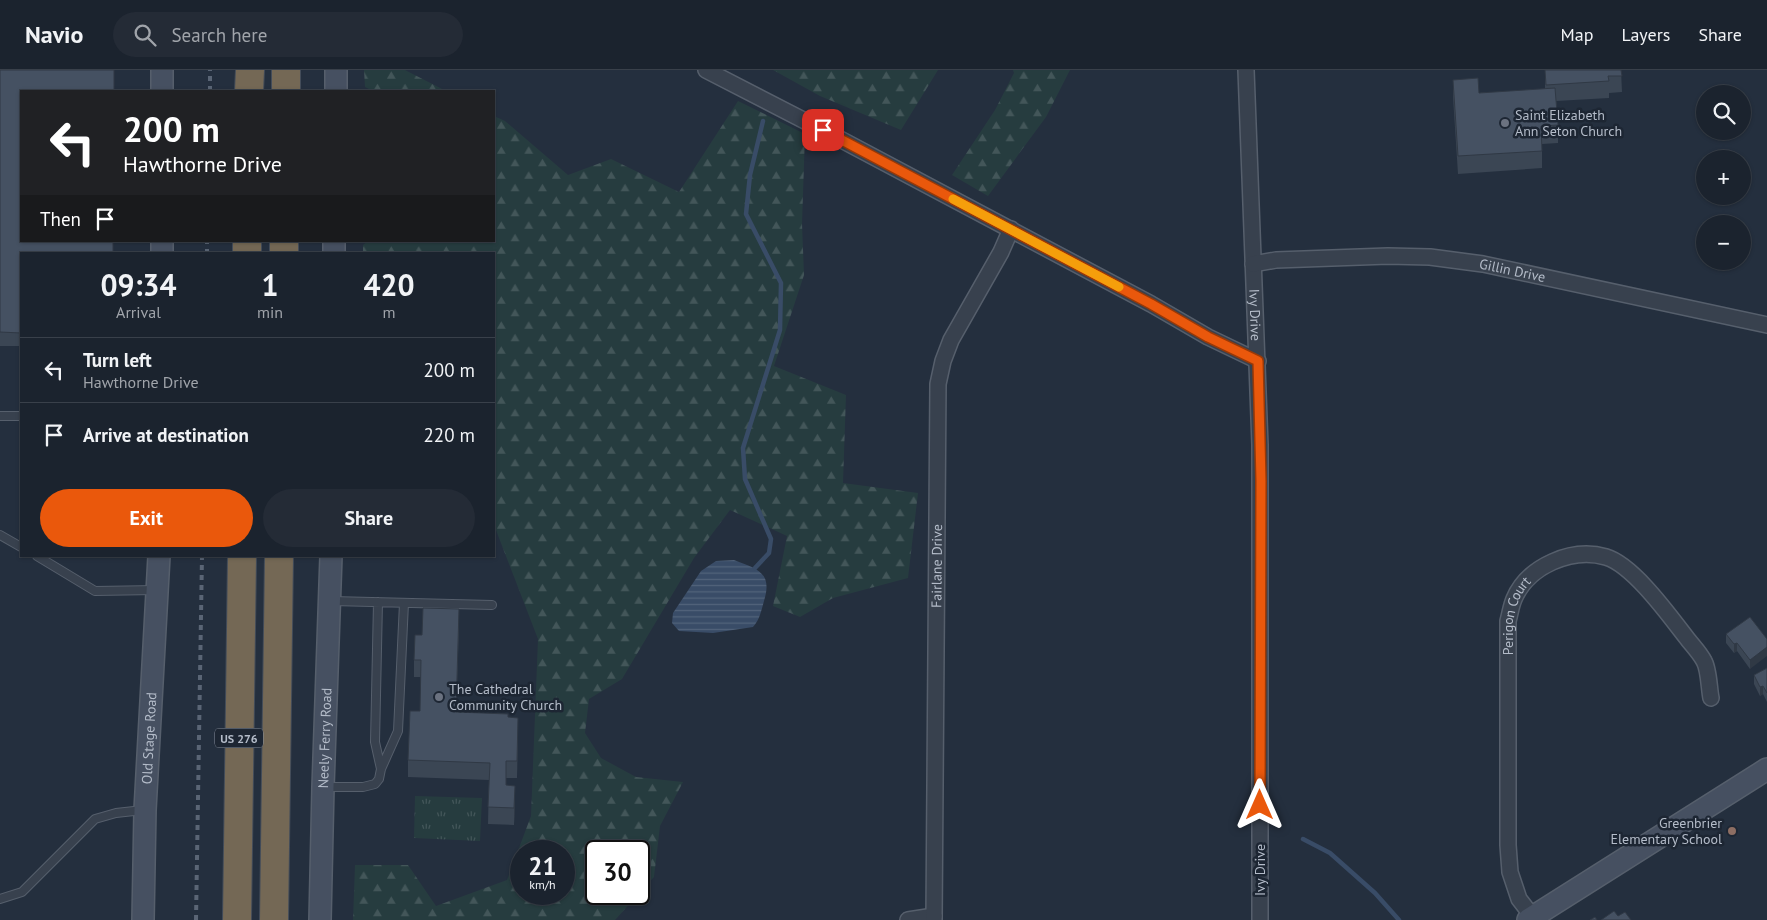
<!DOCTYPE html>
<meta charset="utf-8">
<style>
:root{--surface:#1b232e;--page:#242b36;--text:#f1f3f6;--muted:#a0a4aa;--line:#39404a;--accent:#ea580c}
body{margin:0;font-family:"PT Sans",sans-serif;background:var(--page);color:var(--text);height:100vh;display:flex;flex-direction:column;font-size:19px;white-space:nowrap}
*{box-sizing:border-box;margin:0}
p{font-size:16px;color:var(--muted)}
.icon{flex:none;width:28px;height:28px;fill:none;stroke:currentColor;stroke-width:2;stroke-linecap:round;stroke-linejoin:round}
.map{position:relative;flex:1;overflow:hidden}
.details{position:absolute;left:20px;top:182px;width:475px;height:305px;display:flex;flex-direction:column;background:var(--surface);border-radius:0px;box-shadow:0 1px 4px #0004,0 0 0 1px var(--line)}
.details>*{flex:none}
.banner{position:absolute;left:20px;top:20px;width:475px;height:152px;border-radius:0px;box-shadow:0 1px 4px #0004,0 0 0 1px var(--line);background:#202124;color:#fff;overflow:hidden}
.fabs{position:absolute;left:1696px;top:15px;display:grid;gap:10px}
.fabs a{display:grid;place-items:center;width:55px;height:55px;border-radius:50%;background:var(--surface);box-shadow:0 1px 4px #0004,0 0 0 1px var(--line);font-size:25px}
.speed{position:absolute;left:510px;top:770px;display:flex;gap:10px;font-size:25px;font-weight:700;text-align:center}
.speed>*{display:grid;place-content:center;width:65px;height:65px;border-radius:50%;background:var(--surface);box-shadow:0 1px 4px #0004,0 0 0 1px var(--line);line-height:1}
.speed small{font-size:12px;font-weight:400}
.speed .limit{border:2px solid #111;border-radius:8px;background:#fff;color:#111}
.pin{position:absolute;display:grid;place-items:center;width:42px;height:42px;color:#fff;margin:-21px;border-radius:10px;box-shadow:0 2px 8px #0006}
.me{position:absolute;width:55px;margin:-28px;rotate:0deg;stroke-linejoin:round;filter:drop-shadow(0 0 4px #0008)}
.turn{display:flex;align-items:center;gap:18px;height:105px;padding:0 20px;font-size:22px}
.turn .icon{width:65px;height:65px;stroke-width:2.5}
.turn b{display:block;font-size:35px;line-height:42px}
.then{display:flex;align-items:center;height:48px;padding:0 20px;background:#0003;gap:10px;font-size:19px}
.eta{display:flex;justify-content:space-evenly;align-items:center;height:85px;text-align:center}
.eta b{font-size:30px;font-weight:800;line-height:35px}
.action{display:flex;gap:10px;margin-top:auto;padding:10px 20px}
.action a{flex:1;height:58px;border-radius:30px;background:var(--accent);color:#fff;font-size:20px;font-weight:800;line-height:58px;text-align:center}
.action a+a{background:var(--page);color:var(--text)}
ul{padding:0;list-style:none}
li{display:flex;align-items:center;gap:15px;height:65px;padding:0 20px;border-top:1px solid var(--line)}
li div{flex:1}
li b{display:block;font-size:19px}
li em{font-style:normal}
header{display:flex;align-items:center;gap:30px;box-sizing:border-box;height:70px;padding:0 25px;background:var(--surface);border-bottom:1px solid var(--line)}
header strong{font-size:24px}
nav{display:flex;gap:28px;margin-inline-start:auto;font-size:18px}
.search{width:350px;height:45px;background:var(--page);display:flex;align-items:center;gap:12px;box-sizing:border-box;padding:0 18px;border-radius:28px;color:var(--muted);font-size:19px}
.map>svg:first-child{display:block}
.grass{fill:url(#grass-tufts)}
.forest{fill:url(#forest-firs);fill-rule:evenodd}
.water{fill:url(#water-rules)}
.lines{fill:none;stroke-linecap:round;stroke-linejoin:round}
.stream{stroke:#394c67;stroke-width:4.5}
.lane-casing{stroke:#565f6c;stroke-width:10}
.street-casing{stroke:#565f6c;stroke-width:18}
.secondary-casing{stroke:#565f6c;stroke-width:24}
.highway-casing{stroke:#434c59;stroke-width:30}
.lane{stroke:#38414e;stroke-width:8}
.street{stroke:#38414e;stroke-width:15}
.secondary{stroke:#465061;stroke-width:21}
.highway{stroke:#746855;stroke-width:28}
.rail{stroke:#5a6575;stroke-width:4;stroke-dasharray:5 5;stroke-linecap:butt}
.wall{fill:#3b4654}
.shaded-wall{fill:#303945}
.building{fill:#455162;stroke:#303945}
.route-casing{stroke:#983908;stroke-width:12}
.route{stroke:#ea580c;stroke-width:9}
.slow{stroke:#f59e0b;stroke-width:9}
.worship-dot{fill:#6b7280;stroke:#1d2633;stroke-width:2}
.education-dot{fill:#8d6e63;stroke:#1d2633;stroke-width:2}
.labels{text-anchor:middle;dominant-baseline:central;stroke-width:5;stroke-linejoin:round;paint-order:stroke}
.shield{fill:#1d2633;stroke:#878f9c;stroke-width:1}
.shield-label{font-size:12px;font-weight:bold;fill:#b4bcc9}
.poi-label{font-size:14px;fill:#b4bcc9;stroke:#1d2633;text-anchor:start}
.street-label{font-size:14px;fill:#b4bcc9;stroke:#1d2633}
</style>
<header>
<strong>Navio</strong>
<div class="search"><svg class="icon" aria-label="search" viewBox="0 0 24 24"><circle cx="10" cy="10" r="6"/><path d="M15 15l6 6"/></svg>Search here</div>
<nav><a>Map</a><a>Layers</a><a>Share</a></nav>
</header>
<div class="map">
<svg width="1767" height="850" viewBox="0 0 1767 850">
<defs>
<pattern id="grass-tufts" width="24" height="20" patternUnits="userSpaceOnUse" patternTransform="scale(1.25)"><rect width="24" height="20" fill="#263c3f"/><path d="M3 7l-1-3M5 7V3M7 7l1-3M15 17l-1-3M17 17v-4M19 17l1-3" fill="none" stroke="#435659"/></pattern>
<pattern id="forest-firs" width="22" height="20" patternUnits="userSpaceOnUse" patternTransform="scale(1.25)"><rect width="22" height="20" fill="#263c3f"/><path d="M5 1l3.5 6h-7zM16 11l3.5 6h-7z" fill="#435659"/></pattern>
<pattern id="water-rules" width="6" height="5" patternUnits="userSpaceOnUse" patternTransform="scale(1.25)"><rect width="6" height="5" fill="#394c67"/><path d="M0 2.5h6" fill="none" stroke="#53647b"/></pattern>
</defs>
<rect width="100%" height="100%" fill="#242f3e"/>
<!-- grass -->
<path class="grass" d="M415,726L482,728L480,771L414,768Z"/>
<!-- forest -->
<path class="forest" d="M364,0H405L446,21H373L365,17Z
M773,0H938L901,60L820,26Z
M1013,0H1070L1046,47L988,126L952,105L995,40L1014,3Z
M738,31L805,64L802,154L804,205L774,296L846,325L843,413L918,423L908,508L833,528L800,547L773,536L787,466L730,440L694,488L622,609L589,629L585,663L601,688L636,707L683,712L660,756L654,807L615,850H353L355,795H408L436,836L507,810L531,746L538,569L494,455V184H363V175L368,171H494V46L505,51L568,105L611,89L679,122ZM521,781H564V824H521ZM596,781H639V824H596Z"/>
<!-- water -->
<path class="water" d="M734,490C757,499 773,502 764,531C761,541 760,549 753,557L713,563L679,561L672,553L673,543L701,501L716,491Z"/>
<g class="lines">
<!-- stream -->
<path class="stream" d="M755,498L769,483L771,469L745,409L743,378L780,260L781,213L746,144L750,105L763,51
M1303,769L1330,783L1375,823L1399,850"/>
<!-- lane casing -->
<g class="lane-casing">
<path id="lane" d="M0,346H21
M0,465L21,477
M37,486L95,521L156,520
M332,531L492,535
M378,532L375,672L381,699
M324,717H363L375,714L379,709L381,699L398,661L404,533
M0,829L22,822L95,749L116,743L143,740"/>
</g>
<!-- street casing -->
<g class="street-casing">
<g id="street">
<path d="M706,0L838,68L1151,234L1208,267L1258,291"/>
<path id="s1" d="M1246,0L1260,375V850"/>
<path id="s2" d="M1253,194L1276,190L1388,186L1430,187L1483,194L1767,255"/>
<path id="s3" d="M1533,847L1519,829L1510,802L1508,775V551C1510,544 1511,536 1514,529C1528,496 1572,477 1606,487C1633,495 1669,545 1686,567C1692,575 1700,583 1704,591C1709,599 1709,619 1711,628"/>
<path d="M908,850L934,846"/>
<path id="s4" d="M934,850L938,314L943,291L951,270L1001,182L1011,159"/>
</g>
</g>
<!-- secondary casing -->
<g class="secondary-casing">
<g id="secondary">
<path d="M162,0V21"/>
<path d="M336,21V0"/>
<path d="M162,171V184"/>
<path d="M334,184V171"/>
<path id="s5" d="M143,850L145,740L159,486"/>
<path id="s6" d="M320,850L323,717L331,486"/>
<path d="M1528,850L1767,699"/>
</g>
</g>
<!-- highway casing -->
<g class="highway-casing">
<path id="highway" d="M249,21L250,0
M286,21V0
M247,184V171
M284,184V171
M237,850L242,486
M274,850L279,486"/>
</g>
<!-- lane -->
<use href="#lane" class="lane"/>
<!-- street -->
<use href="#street" class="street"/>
<!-- secondary -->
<use href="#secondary" class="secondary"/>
<!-- highway -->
<use href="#highway" class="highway"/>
<!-- rail -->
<path class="rail" d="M210,21V0
M207,184V171
M196,850L202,486"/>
</g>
<!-- wall -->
<path class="wall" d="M0,0L21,184V276H0Z
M1545,0H1621L1622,22L1609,23V28L1556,31L1558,55V73L1542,74V98L1458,104L1453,27V10L1479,23L1545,19Z
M459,556L456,642L508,647L518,664L517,708H506V715L515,733L514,755L488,754L489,710L408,707V690L420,641L421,607H414V590L422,565Z
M1726,564L1767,569L1750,599L1737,581L1734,583L1726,573Z
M1767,598V632L1763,624L1760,626L1754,614V605Z"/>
<!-- shaded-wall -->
<path class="shaded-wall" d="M1737,573V581L1734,583V574Z
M1767,577V586L1750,599V590Z
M1763,616V624L1760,626V617Z
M518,648V664L517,708V691Z
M515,716V733L514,755V738Z"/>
<!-- building -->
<path class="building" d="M0,0H114V21H21V171H113V184H21V263L0,262Z
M1545,0H1621L1622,6H1608L1609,11L1546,15Z
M1478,8L1479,23L1555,18L1558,55L1541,56L1542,81L1458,86L1453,10Z
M423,538L459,539L456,642L508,644V647L518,648L517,691H506V715L515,716L514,738L488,737L490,693L408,690L410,641H420L421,590H414L415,565H422Z
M1750,547L1767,569V577L1750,590L1737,573L1734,574L1726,564Z
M1767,598V623L1763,616L1760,617L1754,605Z
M1614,841L1618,846L1625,842L1631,850H1601Z
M1595,847L1597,850H1590Z"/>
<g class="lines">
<!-- route casing -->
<g class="route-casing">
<path id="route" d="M823,60L1151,234L1208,267L1258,291L1261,411L1260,735"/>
</g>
<!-- route -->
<use href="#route" class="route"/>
<!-- slow -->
<path class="slow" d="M953,129L1119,217"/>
</g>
<!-- markers -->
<g class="worship-dot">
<circle cx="1505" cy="53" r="5"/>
<circle cx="439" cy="627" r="5"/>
</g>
<circle class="education-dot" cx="1732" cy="761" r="5"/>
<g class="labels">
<!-- shield labels -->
<rect class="shield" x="215" y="658.5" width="48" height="19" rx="4"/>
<g class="shield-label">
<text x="239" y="668">US 276</text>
</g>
<!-- poi labels -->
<g class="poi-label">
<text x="1515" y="45">Saint Elizabeth<tspan x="1515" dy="16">Ann Seton Church</tspan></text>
<text x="449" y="619">The Cathedral<tspan x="449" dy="16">Community Church</tspan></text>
<text x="1722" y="753" text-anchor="end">Greenbrier<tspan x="1722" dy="16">Elementary School</tspan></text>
</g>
<!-- street labels -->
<g class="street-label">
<text stroke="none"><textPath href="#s2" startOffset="261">Gillin Drive</textPath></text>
<text stroke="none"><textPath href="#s1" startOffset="245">Ivy Drive</textPath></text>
<text stroke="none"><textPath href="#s4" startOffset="354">Fairlane Drive</textPath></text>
<text stroke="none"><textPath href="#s3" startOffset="309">Perigon Court</textPath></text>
<text stroke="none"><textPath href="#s5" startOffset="182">Old Stage Road</textPath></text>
<text stroke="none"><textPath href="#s6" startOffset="182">Neely Ferry Road</textPath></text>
<text transform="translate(1260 800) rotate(-90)">Ivy Drive</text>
</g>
</g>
</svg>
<div class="fabs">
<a><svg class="icon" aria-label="search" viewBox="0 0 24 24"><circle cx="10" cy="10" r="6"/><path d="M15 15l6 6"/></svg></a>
<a>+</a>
<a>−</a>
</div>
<div class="speed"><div>21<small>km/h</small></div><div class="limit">30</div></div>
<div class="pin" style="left:823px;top:60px;background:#d93025"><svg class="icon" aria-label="arrive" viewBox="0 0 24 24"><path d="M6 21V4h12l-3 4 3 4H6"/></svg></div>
<svg class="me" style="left:1260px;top:735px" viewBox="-20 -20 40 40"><path d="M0-17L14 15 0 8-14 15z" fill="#ea580c" stroke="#fff" stroke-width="4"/></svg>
<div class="banner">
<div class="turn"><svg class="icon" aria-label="left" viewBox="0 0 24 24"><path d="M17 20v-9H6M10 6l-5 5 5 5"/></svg><div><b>200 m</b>Hawthorne Drive</div></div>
<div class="then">Then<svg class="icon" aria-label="arrive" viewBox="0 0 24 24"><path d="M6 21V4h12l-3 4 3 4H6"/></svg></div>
</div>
<section class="details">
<div class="eta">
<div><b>09:34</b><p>Arrival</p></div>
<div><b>1</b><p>min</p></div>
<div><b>420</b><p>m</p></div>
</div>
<ul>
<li><svg class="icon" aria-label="left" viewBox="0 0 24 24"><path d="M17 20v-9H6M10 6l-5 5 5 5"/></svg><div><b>Turn left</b><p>Hawthorne Drive</p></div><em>200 m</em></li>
<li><svg class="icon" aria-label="arrive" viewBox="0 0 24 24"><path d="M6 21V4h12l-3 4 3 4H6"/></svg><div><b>Arrive at destination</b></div><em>220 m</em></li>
</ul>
<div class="action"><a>Exit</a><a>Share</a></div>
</section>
</div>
